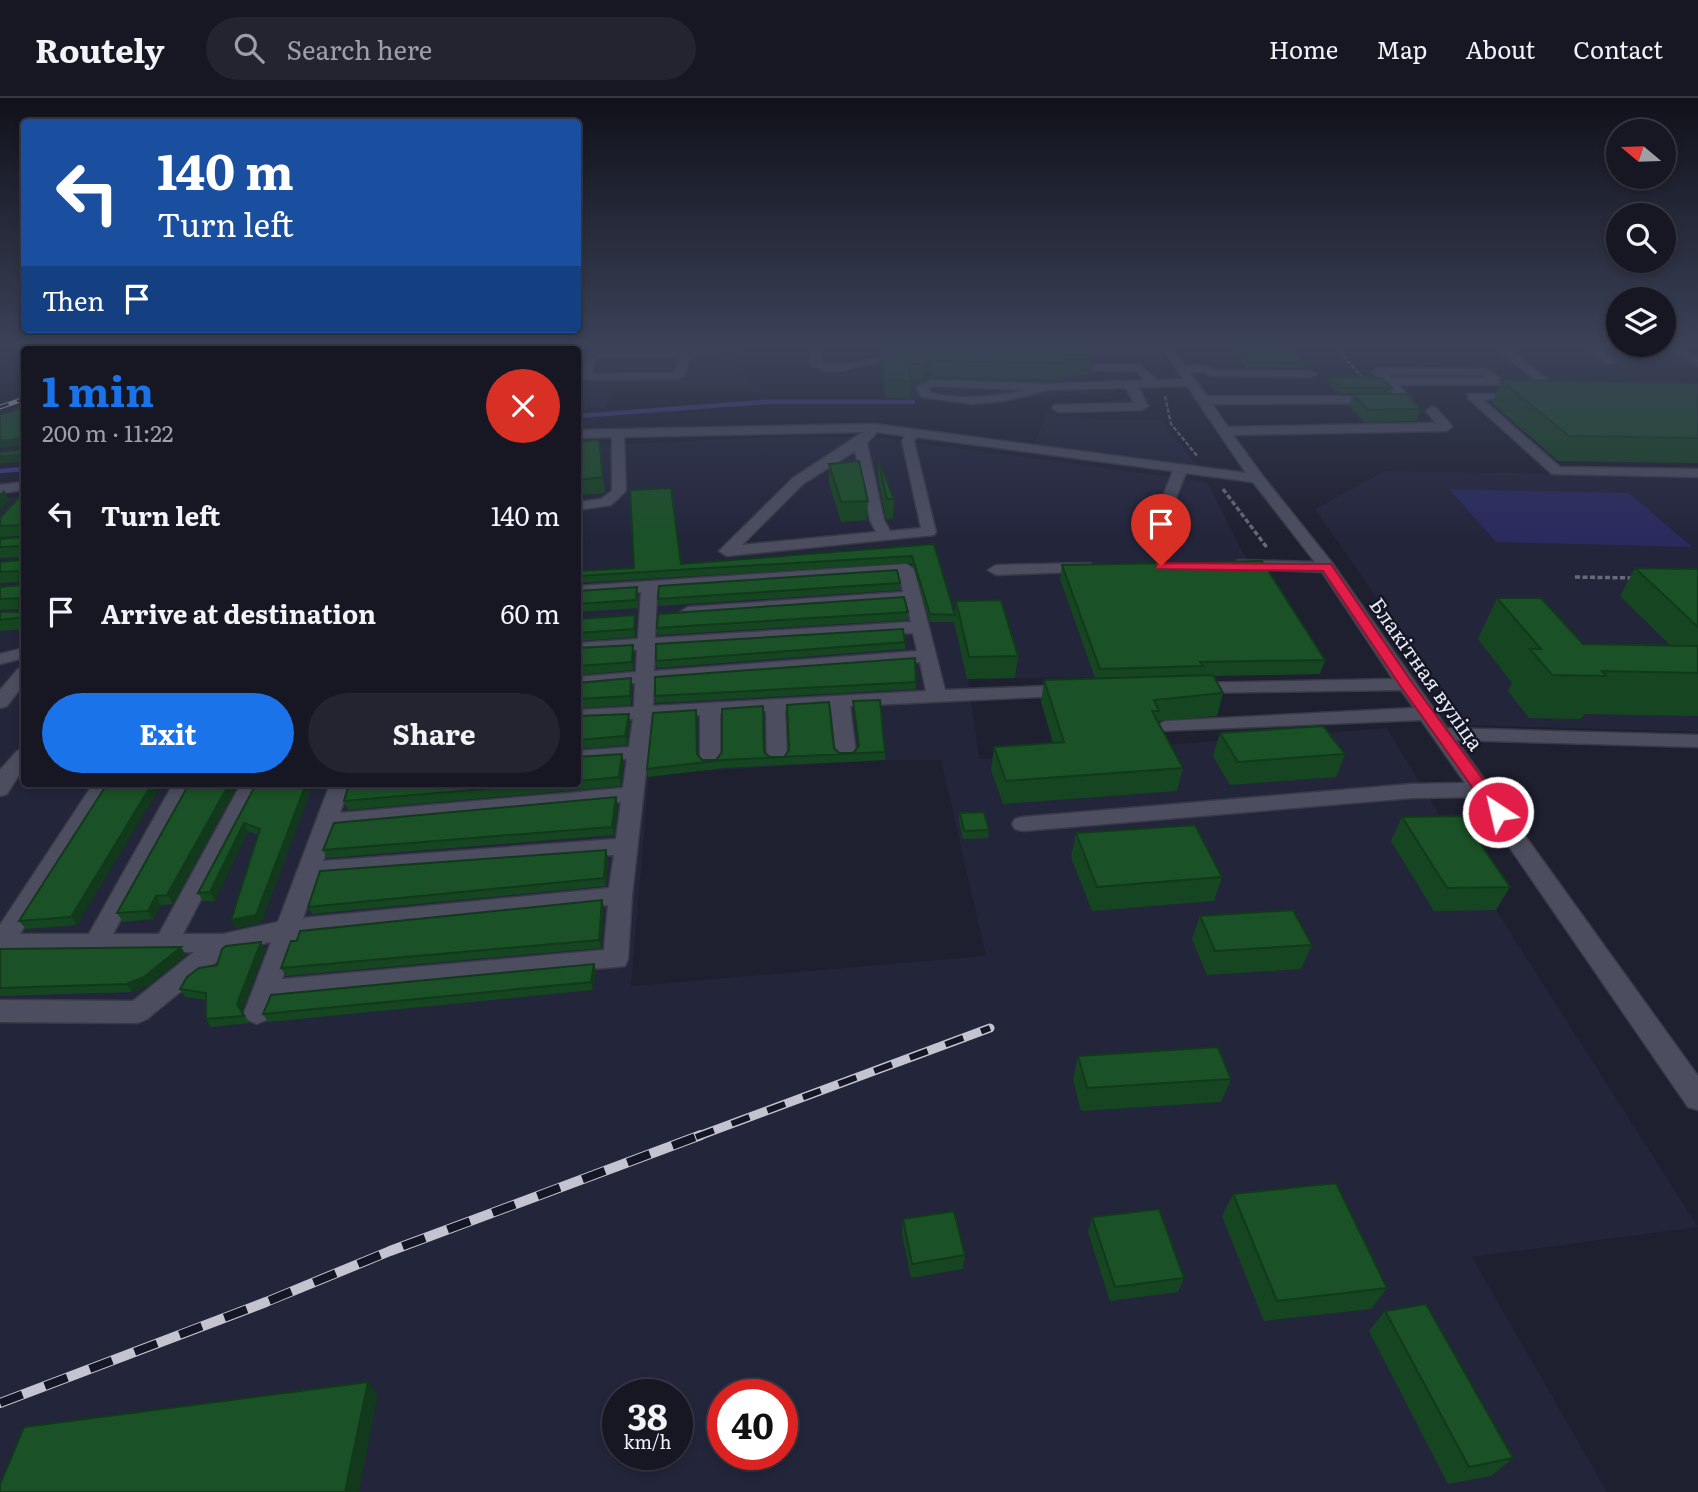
<!DOCTYPE html>
<meta charset="utf-8">
<style>
:root{--surface:#161723;--page:#232430;--text:#f1f3f6;--muted:#9e9fa6;--line:#353641;--accent:#1a73e8}
body{margin:0;font-family:Literata,serif;background:var(--page);color:var(--text);height:100vh;display:flex;flex-direction:column;font-size:26px;white-space:nowrap}
*{box-sizing:border-box;margin:0}
p{font-size:23px;color:var(--muted)}
.icon{flex:none;width:38px;height:38px;fill:none;stroke:currentColor;stroke-width:2;stroke-linecap:round;stroke-linejoin:round}
.map{position:relative;flex:1;overflow:hidden}
.panel{position:absolute;left:21px;top:248px;width:560px;height:441px;display:flex;flex-direction:column;background:var(--surface);border-radius:7px;box-shadow:0 4px 10px #0003,0 0 0 2px var(--line)}
.panel>*{flex:none}
.guide{position:absolute;left:21px;top:21px;width:560px;height:214px;border-radius:7px;box-shadow:0 4px 10px #0003,0 0 0 2px var(--line);background:#1a4fa0;color:#fff;overflow:hidden}
.needle{width:46px;rotate:289deg}
.fabs{position:absolute;left:1606px;top:21px;display:grid;gap:14px}
.fabs a{display:grid;place-items:center;width:70px;height:70px;border-radius:50%;background:var(--surface);box-shadow:0 4px 10px #0003,0 0 0 2px var(--line);font-size:35px}
.speed{position:absolute;left:602px;top:1281px;display:flex;gap:14px;font-size:35px;font-weight:700;text-align:center}
.speed>*{display:grid;place-content:center;width:91px;height:91px;border-radius:50%;background:var(--surface);box-shadow:0 4px 10px #0003,0 0 0 2px var(--line);line-height:1}
.speed small{font-size:18px;font-weight:400}
.speed .limit{border:10px solid #d22;background:#fff;color:#111}
.pin{position:absolute;display:grid;place-items:center;width:60px;height:60px;color:#fff;margin:-72px -30px;border-radius:50% 50% 50% 0;rotate:-45deg;box-shadow:0 0 7px #0007}
.pin .icon{rotate:45deg}
.me{position:absolute;width:77px;margin:-38px;rotate:325deg;stroke-linejoin:round;filter:drop-shadow(0 0 5px #0008)}
.turn{display:flex;align-items:center;gap:24px;height:147px;padding:0 21px;font-size:32px}
.turn .icon{width:91px;height:91px;stroke-width:2.5}
.turn b{display:block;font-size:49px;line-height:60px}
.then{display:flex;align-items:center;height:66px;padding:0 21px;background:#0003;gap:14px;font-size:26px}
.round{display:grid;place-items:center;flex:none;width:74px;height:74px;border-radius:37px;background:var(--page)}
.head{display:flex;align-items:center;justify-content:space-between;height:119px;padding:0 21px}
h1{font-size:42px;font-weight:700;line-height:52px;color:var(--accent)}
.cta{display:flex;gap:14px;margin-top:auto;padding:14px 21px}
.cta a{flex:1;height:80px;border-radius:42px;background:var(--accent);color:#fff;font-size:28px;font-weight:700;line-height:80px;text-align:center}
.cta a+a{background:var(--page);color:var(--text)}
ul{padding:0;list-style:none}
li{display:flex;align-items:center;gap:21px;height:98px;padding:0 21px}
li div{flex:1}
li b{display:block;font-size:26px}
li em{font-style:normal}
header{display:flex;align-items:center;gap:42px;box-sizing:border-box;height:98px;padding:0 35px;background:var(--surface);border-bottom:2px solid var(--line)}
header strong{font-size:33px}
nav{display:flex;gap:38px;margin-inline-start:auto;font-size:24px}
.search{width:490px;height:63px;background:var(--page);display:flex;align-items:center;gap:18px;box-sizing:border-box;padding:0 24px;border-radius:38px;color:var(--muted);font-size:26px}
.map>svg:first-child{display:block}
.built{fill:#23253b;fill-rule:evenodd}
.green{fill:#2a2a5e}
.lines{fill:none;stroke-linecap:round;stroke-linejoin:round}
.stream{stroke:#3c3c82;stroke-width:4.5}
.minor-casing{stroke:#393a47;stroke-width:3}
.path-far1{stroke:#686977;stroke-width:2.5;stroke-dasharray:4.5 2;stroke-linecap:butt}
.path{stroke:#686977;stroke-width:3.5;stroke-dasharray:5 2.5;stroke-linecap:butt}
.minor{fill:#4c4e60;fill-rule:evenodd}
.rail-far2-casing{stroke:#c3c4d0;stroke-width:4.5}
.rail-far1-casing{stroke:#c3c4d0;stroke-width:9}
.rail-casing{stroke:#c3c4d0;stroke-width:10}
.rail-far2{stroke:#151625;stroke-width:2.5;stroke-dasharray:9;stroke-linecap:butt}
.rail-far1{stroke:#151625;stroke-width:6;stroke-dasharray:19;stroke-linecap:butt}
.rail{stroke:#151625;stroke-width:8;stroke-dasharray:24;stroke-linecap:butt}
.wall{fill:#164621}
.shaded-wall{fill:#12391b}
.building{fill:#1a5126;stroke:#12391b;stroke-width:2}
.route{fill:#e11d48;stroke:#92132f;stroke-width:2}
.labels{text-anchor:middle;dominant-baseline:central;stroke-width:5;stroke-linejoin:round;paint-order:stroke}
.street-label{font-size:21px;fill:#e7e8f3;stroke:#151625}
</style>
<header>
<strong>Routely</strong>
<div class="search"><svg class="icon" aria-label="search" viewBox="0 0 24 24"><circle cx="10" cy="10" r="6"/><path d="M15 15l6 6"/></svg>Search here</div>
<nav><a>Home</a><a>Map</a><a>About</a><a>Contact</a></nav>
</header>
<div class="map">
<svg width="1698" height="1394" viewBox="0 0 1698 1394">
<rect width="100%" height="100%" fill="#1e1f2f"/>
<!-- built -->
<path class="built" d="M579,248H745L741,271L759,294H614L604,310L578,311Z
M1081,264L1092,283H1110L1117,295L964,304L885,300L881,265Z
M1046,316L1094,321H1160L1198,368L1034,346Z
M787,338L876,339L1207,384L1242,453L1320,576L968,581L979,661L1387,630L1496,812L1698,1129L1472,1159L1607,1394H0V401L24,398V686H578V349ZM885,662H941L986,858L631,888L649,679L700,673ZM618,1297H677V1356H618ZM723,1297H782V1356H723Z
M1385,373L1698,378V634L1465,627L1315,411Z"/>
<!-- green -->
<path class="green" d="M1449,391L1629,395L1692,449L1496,444Z"/>
<g class="lines">
<!-- stream -->
<path class="stream" d="M578,318L764,304H913
M0,373L24,371"/>
<!-- minor casing -->
<g class="minor-casing">
<path id="minor" d="M506,248H529L520,252H498Z
M592,248H602L600,253L711,252L712,248H722L719,257L691,258L684,278L678,281L580,282L578,280ZM597,259H680L674,275L591,276Z
M810,248H820L821,264C841,273 888,256 909,251L914,254L841,273H825L810,266Z
M1055,248H1171L1185,267L1207,268L1214,272L1311,273L1317,276L1311,279L1211,278L1204,274H1189L1207,298H1396L1372,273L1378,270L1487,271L1503,282L1505,284L1499,287H1398L1412,301L1406,305L1212,306L1228,329L1436,325L1426,313L1432,309L1436,310L1450,326L1452,329L1446,333L1233,337L1262,377L1333,466L1447,630L1698,637V649L1456,642L1698,978V1012L1688,1009L1475,699L1412,700L1023,733L1015,731L1012,726L1015,721L1023,719L1412,686L1465,685L1421,622L1158,633L1155,629L1165,623L1414,610L1401,592L1184,595L1182,591L1184,587L1191,585L1393,581L1322,474L1232,470L1230,467L1238,462L1315,464L1253,384L1186,375L1164,430L1157,434L1150,430L1173,373L917,339L914,343L936,434L934,437L727,458L719,453L722,450L793,380L863,334L624,339L626,393L611,407L578,412V404L601,401L612,393V339L578,340V332L874,326L1246,375L1187,288L1138,289L1148,308L1142,312L1058,314L1052,310L1054,307L1134,305L1126,290L1049,292L1004,303L972,306L922,299L916,289L932,282L1048,286L1145,282L1136,273L1092,272L1090,270L1096,267H1139L1157,282L1183,281L1164,252L1056,254L1051,251ZM1388,276L1484,277L1488,280H1391ZM933,288L1025,292C994,299 962,302 931,295L929,290ZM877,334L905,338L902,343L921,430L890,433L884,422L867,345ZM855,353L870,422L876,434L742,447L803,386Z
M1492,248H1504L1571,299L1561,301Z
M1583,248H1595L1616,264L1607,266Z
M1663,248H1676L1698,260V268Z
M1468,296H1504V300L1483,302L1560,369L1698,371V379L1552,376L1468,300Z
M24,384V392L0,395V387Z
M1090,465L1098,470L1096,473L996,477L988,472L996,467Z
M906,466L914,471L945,592L1072,587L1079,589L1081,593L1079,597L850,608L856,656L853,660H839L836,656L831,609L785,612L787,660L784,664H770L767,660L766,613L720,616V662L717,667H703L700,662V617L652,620L632,797L628,861L625,868L274,902L266,922L257,926L248,922L244,915L271,844L230,853L147,921L138,925L0,924V902L133,903L194,854L0,856V827L93,686H113L20,836H89L173,686H193L113,836H159L241,686H261L183,836H223L278,824L330,686H350L340,715L623,690L627,661L578,665V653L629,649L633,621L578,624V612L634,609L635,585L578,590V579L636,574L637,552L578,555V545L638,541L641,494L578,498V488ZM899,476L903,494L688,509L680,514L688,519L906,503L911,524L655,540L657,493ZM913,535L917,553L654,573L655,551ZM920,564L926,593L653,608L654,584ZM621,704L616,741L323,763L335,730ZM614,757L609,790L303,820L318,779ZM608,807L604,852L282,881L297,839Z
M24,550V560L0,566V556Z
M24,570V586L7,608L0,610V592L18,571Z
M24,651V669L7,696L0,698V672L17,653Z"/>
</g>
<!-- path-far1 -->
<path class="path-far1" d="M1334,248L1362,279
M1165,298L1171,326L1198,359"/>
<!-- path -->
<path class="path" d="M1223,391L1268,451
M1575,479L1633,480"/>
<!-- minor -->
<use href="#minor" class="minor"/>
<!-- rail-far2 casing -->
<g class="rail-far2-casing">
<path id="rail-far2" d="M171,252L183,248
M0,309L24,301"/>
</g>
<!-- rail-far1 casing -->
<g class="rail-far1-casing">
<path id="rail-far1" d="M696,1039L990,930"/>
</g>
<!-- rail casing -->
<g class="rail-casing">
<path id="rail" d="M0,1305L266,1204L390,1153L701,1037"/>
</g>
<!-- rail-far2 -->
<use href="#rail-far2" class="rail-far2"/>
<!-- rail-far1 -->
<use href="#rail-far1" class="rail-far1"/>
<!-- rail -->
<use href="#rail" class="rail"/>
</g>
<!-- wall -->
<path class="wall" d="M833,248H1084L1091,261L1089,277L1065,278V282L932,279L923,283H911L910,300H885L881,267V256H880L879,249H833Z
M1228,248H1289L1305,265L1304,270H1246Z
M1329,279L1392,290L1390,295H1338L1328,284Z
M1501,282L1698,285V365L1558,363L1492,305Z
M1353,296L1421,311L1416,323L1364,324L1349,308Z
M599,342L605,395L578,397V344Z
M878,361L894,401L893,421H886L878,380Z
M829,366L868,403L867,422L841,424L829,385Z
M24,391V531L0,533V514H19V511L0,512V489L19,487L20,484L0,485V464L20,462V459L0,460V441L20,439V438L0,439V420L20,398Z
M934,446L955,517L956,503L1018,558L1015,580L967,581L954,524H930L912,465L578,485V487V473L681,466Z
M1062,467L1325,562L1320,576L1214,578L1223,595L1217,618L1158,623L1183,670L1177,693L1003,706L991,672L994,649L1053,645L1041,604L1044,582L1095,580L1060,481Z
M1635,470L1698,471V618L1584,616L1581,621L1529,620L1508,593L1512,585L1478,541L1497,500L1583,546L1670,547L1620,498Z
M900,485V492L659,508L658,501Z
M578,493L638,497V510L578,514Z
M908,514V522L658,537L657,530Z
M635,517L636,525L635,539L578,543V521Z
M905,544V551L657,570L656,563Z
M633,547L634,555L633,572L578,577V550Z
M916,584V591L656,605L655,598Z
M578,585L632,588L631,607L578,610Z
M853,603L885,654V662L724,670L648,679L647,671L697,620L698,657L702,662H716L765,654L770,659H784L834,650L839,655H853L858,649Z
M578,618L630,624L627,647L578,651Z
M1220,635L1345,656L1336,679L1230,687L1213,658Z
M578,659L624,664L621,688L348,712L344,703L349,686H578Z
M107,686L77,827L26,831L19,823Z
M189,686H238L173,806L161,807L153,821L123,824L117,815Z
M256,686H313L261,825L236,830L231,822L259,737L248,733L215,803H203L198,795Z
M616,699L618,707L614,737L327,760L323,752Z
M960,715L989,732L988,740L963,741L959,723Z
M1402,719L1510,789L1496,812L1434,813L1391,743Z
M1076,735L1222,779L1214,803L1092,813L1071,759Z
M606,752L608,760L606,788L312,816L308,809Z
M602,802L604,810L601,850L286,878L281,870Z
M1200,818L1312,847L1301,871L1207,877L1192,841Z
M0,851L186,857L149,887L132,894L0,898Z
M265,852L242,914L249,925L211,929L206,921V902L185,899L180,891L217,867Z
M594,866L596,873L593,892L268,924L263,916Z
M1078,958L1231,981L1221,1004L1081,1013L1073,981Z
M1233,1096L1387,1190L1371,1211L1264,1223L1222,1118Z
M1092,1119L1184,1180L1178,1194L1110,1203L1088,1134Z
M903,1121L965,1157L963,1171L911,1180L902,1136Z
M1385,1213L1513,1360L1491,1378L1448,1386L1369,1233Z"/>
<!-- shaded-wall -->
<path class="shaded-wall" d="M933,263L932,279L923,283L924,266Z
M22,340L24,347L0,350V343Z
M24,356V363L0,366V358Z
M4,392L9,402L0,413V396Z
M635,517L636,525L635,539L634,531Z
M633,547L634,555L633,572L632,564Z
M631,580L632,588L631,607L630,598Z
M629,616L630,624L627,647L625,638Z
M622,656L624,664L621,688L619,679Z
M152,686H162L77,827L71,819Z
M229,686H238L173,806L167,797Z
M306,686H313L261,825L236,830L231,822Z
M616,699L618,707L614,737L612,729Z
M244,725L248,733L215,803L210,794Z
M606,752L608,760L606,788L604,780Z
M156,798L161,807L153,821L148,813Z
M602,802L604,810L601,850L599,842Z
M261,844L265,852L242,914L237,906Z
M181,849L186,857L149,887L132,894L127,886Z
M594,866L596,873L593,892L591,884Z
M368,1284L378,1296L359,1394H345Z"/>
<!-- building -->
<path class="building" d="M212,248H497L507,249L503,252H206Z
M892,248H1084L1091,261H1065L1067,265L933,263L924,266H908L911,283H885L881,250Z
M1234,248H1289L1305,265L1248,264Z
M1329,279L1382,280L1392,290H1340Z
M1501,282L1698,285V340L1569,338Z
M1353,296H1406L1421,311L1368,312Z
M23,305H24V356L0,358V354L22,352V340L0,343V317L21,310Z
M599,342L603,379L578,382V344Z
M878,361L894,401H887Z
M859,363L868,403L841,404L829,366Z
M671,390L681,466L934,446L955,517L930,516L912,458L578,478V473L634,470L630,392Z
M21,391H24V519L0,522V514H19V500L0,501V489L19,487L20,475L17,473L0,474V464L20,462V448L0,449V441L20,439V427L0,428V420L20,398Z
M1262,463L1325,562L1200,564L1203,568L1100,571L1062,467Z
M1635,470L1698,471V529Z
M897,472L900,485L658,501L659,488Z
M637,489L636,502L578,506V493Z
M904,499L908,514L657,530L658,516Z
M1497,500H1541L1583,546L1698,548V575L1602,573L1606,578L1552,577L1530,551H1541Z
M1001,502L1018,558L969,559L956,503Z
M635,517L634,531L578,535V521Z
M903,531L905,544L656,563V546Z
M633,547L632,564L578,568V550Z
M915,560L916,584L655,598V579Z
M1213,577L1223,595L1154,602L1159,613H1152L1183,670L1006,683L994,649L1064,644L1044,582Z
M631,580L630,598L578,601V585Z
M880,602L885,654L723,662L647,671L653,615L696,612L697,656L702,662H716L722,654V611L763,608L764,654L770,659H784L789,652L787,607L829,604L834,650L839,655H853L859,648L853,603Z
M629,616L625,638L578,642V618Z
M1323,628L1345,656L1238,664L1220,635Z
M622,656L619,679L578,683V659Z
M107,686H152L71,819L19,823Z
M189,686H229L167,797L156,798L148,813L117,815Z
M256,686H306L256,817L231,822L260,731L244,725L210,794L198,795Z
M349,686H542L344,703Z
M616,699L612,729L323,752L334,725Z
M984,714L989,732L964,733L960,715Z
M1461,718L1510,789L1447,790L1402,719Z
M1195,727L1222,779L1097,789L1076,735Z
M606,752L604,780L308,809L320,773Z
M602,802L599,842L281,870L291,843H297L300,833Z
M1293,812L1312,847L1215,853L1200,818Z
M261,844L237,906L244,918L206,921V895L180,891L187,879L199,870L217,867L222,851L226,848Z
M181,849L144,879L127,886L0,890V851Z
M594,866L591,884L263,916L271,897Z
M1218,949L1231,981L1087,990L1078,958Z
M1336,1085L1387,1190L1277,1203L1233,1096Z
M1159,1111L1184,1180L1115,1189L1092,1119Z
M954,1113L965,1157L912,1166L903,1121Z
M1426,1206L1513,1360L1469,1369L1385,1213Z
M368,1284L345,1394H0V1386L24,1329Z"/>
<!-- sky -->
<linearGradient id="sky" x2="0" y2="1"><stop stop-color="#10111a"/><stop offset="0.56" stop-color="#3b4258"/><stop offset="1" stop-color="#3b4258" stop-opacity="0"/></linearGradient>
<rect width="1698" height="443" fill="url(#sky)"/>
<!-- route -->
<path class="route" d="M1161,465L1331,466L1411,583L1504,710L1506,714L1504,717H1492L1399,586L1323,473L1156,471V466Z"/>
<g class="labels">
<!-- street labels -->
<g class="street-label">
<text transform="translate(1428 575) rotate(55)">Блакітная вуліца</text>
</g>
</g>
</svg>
<div class="fabs">
<a><svg class="needle" viewBox="-14 -14 28 28"><path d="M0-13l5 13h-10z" fill="#e53935"/><path d="M0 13l5-13h-10z" fill="#9e9fa6"/></svg></a>
<a><svg class="icon" aria-label="search" viewBox="0 0 24 24"><circle cx="10" cy="10" r="6"/><path d="M15 15l6 6"/></svg></a>
<a><svg class="icon" aria-label="layers" viewBox="0 0 24 24"><path d="M12 4l9 5-9 5-9-5zM3 14l9 5 9-5"/></svg></a>
</div>
<div class="speed"><div>38<small>km/h</small></div><div class="limit">40</div></div>
<div class="pin" style="left:1161px;top:468px;background:#d93025"><svg class="icon" aria-label="arrive" viewBox="0 0 24 24"><path d="M6 21V4h12l-3 4 3 4H6"/></svg></div>
<svg class="me" style="left:1498px;top:714px" viewBox="-20 -20 40 40"><circle r="17" fill="#e11d48" stroke="#fff" stroke-width="3"/><path d="M0-11L8 9 0 5-8 9z" fill="#fff"/></svg>
<div class="guide">
<div class="turn"><svg class="icon" aria-label="left" viewBox="0 0 24 24"><path d="M17 20v-9H6M10 6l-5 5 5 5"/></svg><div><b>140 m</b>Turn left</div></div>
<div class="then">Then<svg class="icon" aria-label="arrive" viewBox="0 0 24 24"><path d="M6 21V4h12l-3 4 3 4H6"/></svg></div>
</div>
<section class="panel">
<div class="head"><div><h1>1 min</h1><p>200 m · 11:22</p></div><a class="round" style="background:#d93025;color:#fff"><svg class="icon" aria-label="close" viewBox="0 0 24 24"><path d="M6 6l12 12M18 6L6 18"/></svg></a></div>
<ul>
<li><svg class="icon" aria-label="left" viewBox="0 0 24 24"><path d="M17 20v-9H6M10 6l-5 5 5 5"/></svg><div><b>Turn left</b></div><em>140 m</em></li>
<li><svg class="icon" aria-label="arrive" viewBox="0 0 24 24"><path d="M6 21V4h12l-3 4 3 4H6"/></svg><div><b>Arrive at destination</b></div><em>60 m</em></li>
</ul>
<div class="cta"><a>Exit</a><a>Share</a></div>
</section>
</div>
